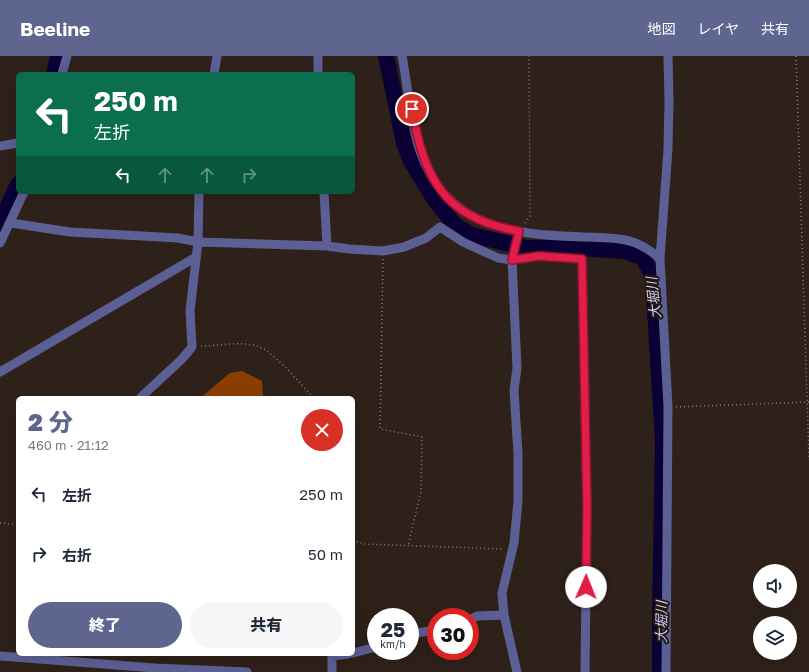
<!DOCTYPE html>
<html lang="ja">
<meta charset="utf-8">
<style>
:root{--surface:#fff;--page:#f6f6f7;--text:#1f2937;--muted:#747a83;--accent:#5e668f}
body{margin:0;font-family:"Golos Text","Noto Sans JP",sans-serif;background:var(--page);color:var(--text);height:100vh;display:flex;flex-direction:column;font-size:15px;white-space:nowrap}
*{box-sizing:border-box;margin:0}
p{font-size:13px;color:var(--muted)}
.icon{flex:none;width:22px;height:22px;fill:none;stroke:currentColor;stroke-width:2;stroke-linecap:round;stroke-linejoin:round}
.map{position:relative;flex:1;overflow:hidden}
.side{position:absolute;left:16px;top:340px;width:339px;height:260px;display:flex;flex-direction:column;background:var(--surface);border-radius:6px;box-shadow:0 4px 16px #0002}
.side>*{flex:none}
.banner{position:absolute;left:16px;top:16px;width:339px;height:122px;border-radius:6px;box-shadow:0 4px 16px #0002;background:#0b6e4f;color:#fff;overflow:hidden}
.tools{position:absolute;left:753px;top:508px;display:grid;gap:8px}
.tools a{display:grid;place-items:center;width:44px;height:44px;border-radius:50%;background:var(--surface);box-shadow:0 4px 16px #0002;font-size:20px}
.speed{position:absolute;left:367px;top:552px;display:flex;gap:8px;font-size:20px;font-weight:700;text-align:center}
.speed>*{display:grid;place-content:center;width:52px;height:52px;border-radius:50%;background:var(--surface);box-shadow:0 4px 16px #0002;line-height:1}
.speed small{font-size:10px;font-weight:400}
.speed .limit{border:6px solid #d22;background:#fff;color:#111}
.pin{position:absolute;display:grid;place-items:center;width:34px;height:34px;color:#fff;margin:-17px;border:2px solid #fff;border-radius:50%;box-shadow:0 1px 4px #0007}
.me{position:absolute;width:44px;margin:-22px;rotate:1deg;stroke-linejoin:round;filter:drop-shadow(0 0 3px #0008)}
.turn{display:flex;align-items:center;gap:14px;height:84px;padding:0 12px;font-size:18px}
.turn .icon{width:52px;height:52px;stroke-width:2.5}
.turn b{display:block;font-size:28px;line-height:34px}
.lanes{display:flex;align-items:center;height:38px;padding:0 12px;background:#0003;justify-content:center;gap:20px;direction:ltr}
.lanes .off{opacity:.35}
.round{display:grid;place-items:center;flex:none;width:42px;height:42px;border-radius:21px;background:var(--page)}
.headline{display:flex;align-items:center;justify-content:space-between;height:68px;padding:0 12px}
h1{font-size:24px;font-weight:800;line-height:30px;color:var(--accent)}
.button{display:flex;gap:8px;margin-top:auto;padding:8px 12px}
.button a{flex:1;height:46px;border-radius:24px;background:var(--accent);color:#fff;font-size:16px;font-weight:800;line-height:46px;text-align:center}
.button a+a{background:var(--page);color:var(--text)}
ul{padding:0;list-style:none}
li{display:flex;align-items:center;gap:12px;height:60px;padding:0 12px}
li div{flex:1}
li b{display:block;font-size:15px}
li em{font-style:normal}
header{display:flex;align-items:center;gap:24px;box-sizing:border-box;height:56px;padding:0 20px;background:var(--accent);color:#fff}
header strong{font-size:19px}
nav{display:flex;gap:22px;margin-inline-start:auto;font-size:14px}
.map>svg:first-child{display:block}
.forest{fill:#8c3d00}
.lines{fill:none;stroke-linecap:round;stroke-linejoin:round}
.river{stroke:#0a0034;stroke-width:16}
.path{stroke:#8a7f79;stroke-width:1.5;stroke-dasharray:1 3;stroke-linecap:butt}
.minor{stroke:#5c5f93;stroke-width:9}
.route-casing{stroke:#92132f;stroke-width:10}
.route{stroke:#e11d48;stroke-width:7}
.labels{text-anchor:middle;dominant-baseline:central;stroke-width:4;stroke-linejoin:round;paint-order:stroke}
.water-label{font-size:14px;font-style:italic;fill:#ccd1fe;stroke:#241811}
</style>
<header>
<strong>Beeline</strong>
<nav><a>地図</a><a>レイヤ</a><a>共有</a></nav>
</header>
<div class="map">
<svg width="809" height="616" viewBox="0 0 809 616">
<rect width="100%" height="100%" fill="#2e211a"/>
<!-- forest -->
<path class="forest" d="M242,315L262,325L263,342H200L230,317Z"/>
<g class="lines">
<!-- river -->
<path class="river" d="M386,0L404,87L411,105L436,146L456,170L472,179L527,192H578L625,195L643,202L653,220L663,385L660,566V616
M54,18L58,0
M0,168L18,128"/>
<!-- path -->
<path class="path" d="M796,0L809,404
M525,167L530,160L529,0
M383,203L380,373L422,381L421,435L408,490
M201,290C218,290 239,285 257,290C274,295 301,329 314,342
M676,351L809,346
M0,467L18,469
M353,484L364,488L504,493"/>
<!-- minor -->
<path class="minor" d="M318,0V18
M402,0C408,31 410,65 420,95C446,172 514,179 584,181C615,182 636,180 660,203
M62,18L67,0
M214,18L217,0
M0,90L18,87
M324,136L327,190
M11,167L70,176L178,182L198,186L327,190L349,193L383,195L404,191L426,182L440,171L463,186L498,202L512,204L539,200L582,203L587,450L585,616
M0,187L24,136
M0,316L196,201
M140,342L182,303L192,291L190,255L198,186L199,136
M470,564L477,560L504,559
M410,578L436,574
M353,597L376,591
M0,600L155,612L247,616
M332,616V600L348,598
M517,616L504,559L502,537L514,487L518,445V398L514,334L517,312L512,204L519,175
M666,616L668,351L660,203L668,93L669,47L668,0"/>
</g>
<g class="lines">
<!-- route casing -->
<g class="route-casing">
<path id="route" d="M412,53C424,122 444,163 519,175L512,204L539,200L582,203L587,450L586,531"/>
</g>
<!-- route -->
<use href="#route" class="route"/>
</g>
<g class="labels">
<!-- water labels -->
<g class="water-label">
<text transform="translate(653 242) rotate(-96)">大堀川</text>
<text transform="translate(661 566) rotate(-89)">大堀川</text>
</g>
</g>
</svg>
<div class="tools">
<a><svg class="icon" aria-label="sound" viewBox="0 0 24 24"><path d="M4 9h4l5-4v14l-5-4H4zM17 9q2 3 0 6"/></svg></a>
<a><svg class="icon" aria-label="layers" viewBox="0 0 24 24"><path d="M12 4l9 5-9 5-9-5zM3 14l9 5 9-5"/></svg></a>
</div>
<div class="speed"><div>25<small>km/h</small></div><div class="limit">30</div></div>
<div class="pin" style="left:412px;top:53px;background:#d93025"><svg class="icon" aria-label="arrive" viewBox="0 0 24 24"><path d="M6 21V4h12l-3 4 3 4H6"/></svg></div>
<svg class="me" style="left:586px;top:531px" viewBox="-20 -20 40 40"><circle r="19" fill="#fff"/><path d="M0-13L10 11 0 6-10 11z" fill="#e11d48"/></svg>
<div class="banner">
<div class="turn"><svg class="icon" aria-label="left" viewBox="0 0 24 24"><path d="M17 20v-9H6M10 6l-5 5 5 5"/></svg><div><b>250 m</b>左折</div></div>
<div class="lanes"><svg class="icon" aria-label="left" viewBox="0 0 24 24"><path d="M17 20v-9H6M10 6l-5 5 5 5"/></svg><svg class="icon off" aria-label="ahead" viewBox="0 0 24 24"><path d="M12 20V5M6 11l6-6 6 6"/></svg><svg class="icon off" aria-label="ahead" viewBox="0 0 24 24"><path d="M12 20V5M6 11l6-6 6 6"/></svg><svg class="icon off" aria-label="right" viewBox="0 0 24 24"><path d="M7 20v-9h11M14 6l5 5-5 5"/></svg></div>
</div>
<section class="side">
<div class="headline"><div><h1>2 分</h1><p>460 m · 21:12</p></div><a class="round" style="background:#d93025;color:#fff"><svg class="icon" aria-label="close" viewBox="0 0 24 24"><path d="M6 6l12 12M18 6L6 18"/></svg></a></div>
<ul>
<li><svg class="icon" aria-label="left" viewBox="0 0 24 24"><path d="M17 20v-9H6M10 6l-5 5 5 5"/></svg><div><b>左折</b></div><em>250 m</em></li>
<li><svg class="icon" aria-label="right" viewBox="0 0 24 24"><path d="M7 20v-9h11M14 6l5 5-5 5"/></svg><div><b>右折</b></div><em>50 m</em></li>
</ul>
<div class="button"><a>終了</a><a>共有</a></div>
</section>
</div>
